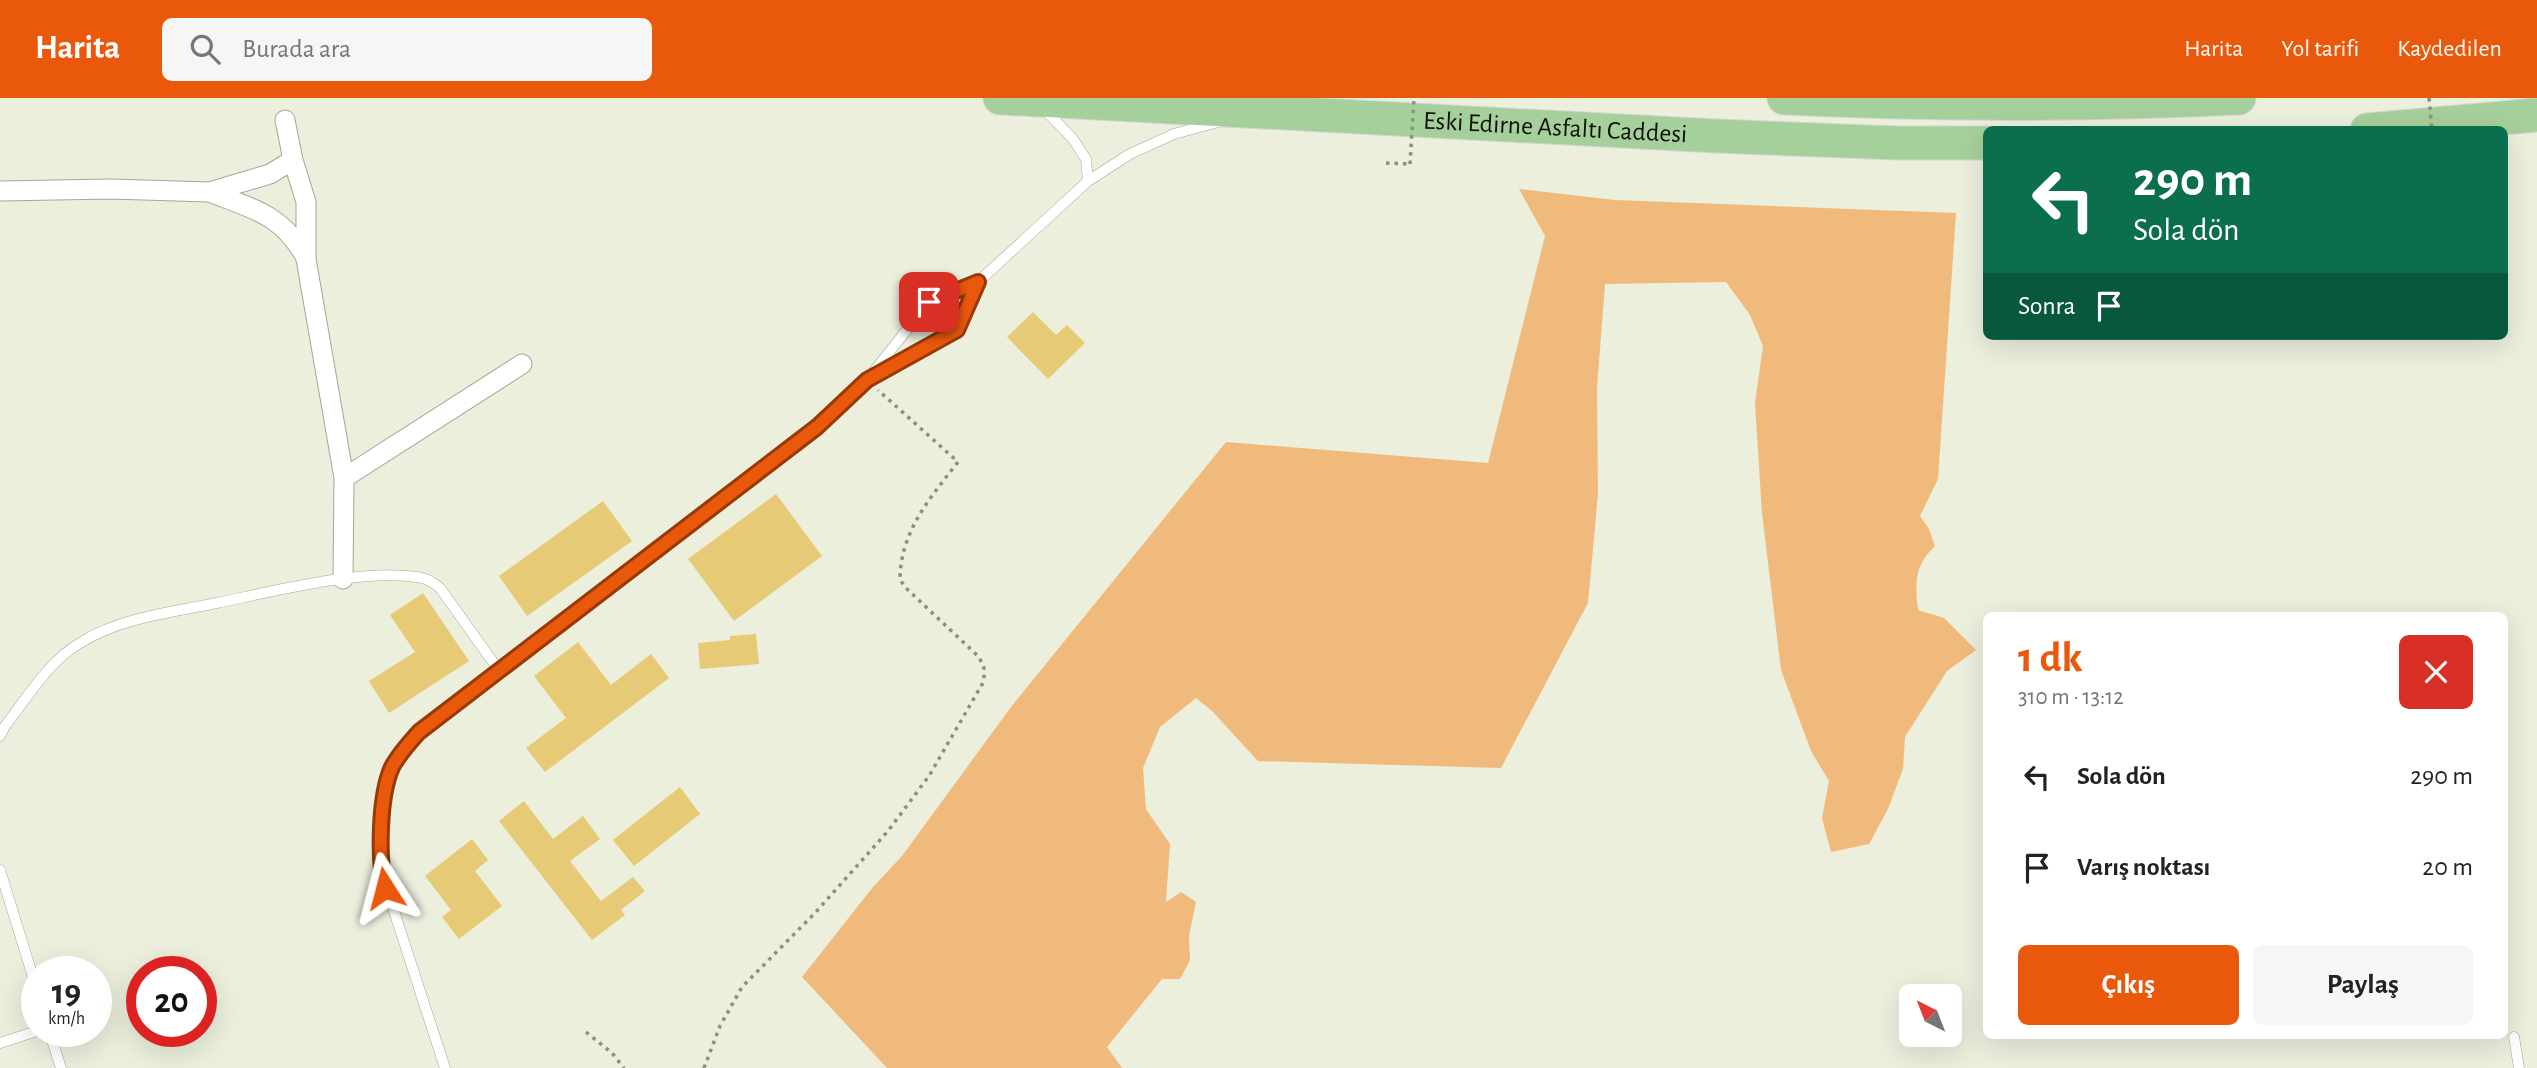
<!DOCTYPE html>
<html lang="tr">
<meta charset="utf-8">
<style>
:root{--surface:#fff;--page:#f6f6f6;--text:#222;--muted:#767676;--accent:#ea580c}
body{margin:0;font-family:"Alegreya Sans",sans-serif;background:var(--page);color:var(--text);height:100vh;display:flex;flex-direction:column;font-size:26px;white-space:nowrap}
*{box-sizing:border-box;margin:0}
p{font-size:23px;color:var(--muted)}
.icon{flex:none;width:38px;height:38px;fill:none;stroke:currentColor;stroke-width:2;stroke-linecap:round;stroke-linejoin:round}
.map{position:relative;flex:1;overflow:hidden}
.details{position:absolute;left:1983px;top:514px;width:525px;height:427px;display:flex;flex-direction:column;background:var(--surface);border-radius:10px;box-shadow:0 7px 28px #0002}
.details>*{flex:none}
.hud{position:absolute;left:1983px;top:28px;width:525px;height:214px;border-radius:10px;box-shadow:0 7px 28px #0002;background:#0b6e4f;color:#fff;overflow:hidden}
.needle{width:46px;rotate:318deg}
.tools{position:absolute;left:1899px;top:886px;display:grid;gap:14px}
.tools a{display:grid;place-items:center;width:63px;height:63px;border-radius:10px;background:var(--surface);box-shadow:0 7px 28px #0002;font-size:35px}
.speed{position:absolute;left:21px;top:858px;display:flex;gap:14px;font-size:35px;font-weight:700;text-align:center}
.speed>*{display:grid;place-content:center;width:91px;height:91px;border-radius:50%;background:var(--surface);box-shadow:0 7px 28px #0002;line-height:1}
.speed small{font-size:18px;font-weight:400}
.speed .limit{border:10px solid #d22;background:#fff;color:#111}
.pin{position:absolute;display:grid;place-items:center;width:60px;height:60px;color:#fff;margin:-30px;border-radius:14px;box-shadow:0 4px 10px #0006}
.me{position:absolute;width:77px;margin:-38px;rotate:351deg;stroke-linejoin:round;filter:drop-shadow(0 0 5px #0008)}
.turn{display:flex;align-items:center;gap:24px;height:147px;padding:0 35px;font-size:32px}
.turn .icon{width:91px;height:91px;stroke-width:2.5}
.turn b{display:block;font-size:49px;line-height:60px}
.then{display:flex;align-items:center;height:66px;padding:0 35px;background:#0003;gap:14px;font-size:26px}
.round{display:grid;place-items:center;flex:none;width:74px;height:74px;border-radius:10px;background:var(--page)}
.overview{display:flex;align-items:center;justify-content:space-between;height:119px;padding:0 35px}
h1{font-size:42px;font-weight:700;line-height:52px;color:var(--accent)}
.button{display:flex;gap:14px;margin-top:auto;padding:14px 35px}
.button a{flex:1;height:80px;border-radius:10px;background:var(--accent);color:#fff;font-size:28px;font-weight:700;line-height:80px;text-align:center}
.button a+a{background:var(--page);color:var(--text)}
ul{padding:0;list-style:none}
li{display:flex;align-items:center;gap:21px;height:91px;padding:0 35px}
li div{flex:1}
li b{display:block;font-size:26px}
li em{font-style:normal}
header{display:flex;align-items:center;gap:42px;box-sizing:border-box;height:98px;padding:0 35px;background:var(--accent);color:#fff}
header strong{font-size:33px}
nav{display:flex;gap:38px;margin-inline-start:auto;font-size:24px}
.search{width:490px;height:63px;background:var(--page);display:flex;align-items:center;gap:18px;box-sizing:border-box;padding:0 24px;border-radius:10px;color:var(--muted);font-size:26px}
.map>svg:first-child{display:block}
.green{fill:#f1ba7d}
.building{fill:#e6ca76}
.lines{fill:none;stroke-linecap:round;stroke-linejoin:round}
.service-casing{stroke:#a4a796;stroke-width:11}
.minor-casing{stroke:#a4a796;stroke-width:21}
.trunk-casing{stroke:#d4d4d3;stroke-width:35}
.path{stroke:#8c8f82;stroke-width:3.5;stroke-dasharray:3.5 5;stroke-linecap:butt}
.service{stroke:#fff;stroke-width:10}
.minor{stroke:#fff;stroke-width:19}
.trunk{stroke:#a6d09b;stroke-width:33}
.path-bridge{stroke:#8c8f82;stroke-width:3.5;stroke-dasharray:3.5 5;stroke-linecap:butt}
.route-casing{stroke:#983908;stroke-width:18}
.route{stroke:#ea580c;stroke-width:12}
.labels{text-anchor:middle;dominant-baseline:central;stroke-width:7;stroke-linejoin:round;paint-order:stroke}
.street-label{font-size:26px;fill:#11120c;stroke:#f9fcea}
</style>
<header>
<strong>Harita</strong>
<div class="search"><svg class="icon" aria-label="search" viewBox="0 0 24 24"><circle cx="10" cy="10" r="6"/><path d="M15 15l6 6"/></svg>Burada ara</div>
<nav><a>Harita</a><a>Yol tarifi</a><a>Kaydedilen</a></nav>
</header>
<div class="map">
<svg width="2537" height="970" viewBox="0 0 2537 970">
<rect width="100%" height="100%" fill="#ebefdc"/>
<!-- green -->
<path class="green" d="M1519,91L1615,102L1956,115L1938,381L1920,418L1929,431L1935,448C1914,468 1915,485 1918,512L1944,520L1976,552L1947,573L1905,639L1903,671L1888,711L1869,746L1831,754L1822,720L1829,683L1811,653L1781,572L1762,415L1755,305L1763,248L1750,217L1726,184L1605,186L1597,290L1598,396L1588,505L1501,670L1258,663L1212,613L1196,600L1160,629L1143,670L1146,711L1170,746L1166,804L1181,794L1196,804L1189,838L1190,862L1180,881H1162L1107,949L1122,970H887L802,879L873,789L902,758L1011,609L1226,344L1488,365L1545,138Z"/>
<!-- building -->
<path class="building" d="M1033,214L1056,237L1067,227L1085,245L1048,281L1007,239Z
M776,396L822,458L734,523L688,461Z
M603,403L632,443L527,518L499,478Z
M423,495L469,563L389,615L369,583L415,554L390,517Z
M756,536L759,566L700,571L698,545L730,542V538Z
M578,544L611,587L651,556L669,580L545,674L526,650L566,620L534,578Z
M680,689L700,716L634,768L613,742Z
M524,703L553,741L583,718L600,741L570,763L601,803L633,779L645,793L621,812L625,817L592,842L499,723Z
M472,741L488,762L475,773L502,808L459,841L442,819L451,812L425,778Z"/>
<g class="lines">
<!-- service casing -->
<g class="service-casing">
<path id="service" d="M1044,11L1073,41L1086,61L1088,83
M872,280L957,232L978,184
M0,638L5,628C27,600 49,563 80,545C119,520 172,514 217,505C274,493 360,471 417,479C426,480 433,484 440,490L498,571
M0,772L37,892
M49,933L61,970
M2514,939L2519,970
M0,945L37,933
M445,970L381,773C379,752 382,733 384,713C385,700 386,687 390,675C401,642 436,621 461,600L817,329L867,282L929,204L978,184L1088,83L1130,56L1174,36L1218,24"/>
</g>
<!-- minor casing -->
<g class="minor-casing">
<path id="minor" d="M285,22L293,62L306,104V161L344,380L343,481
M0,93L111,91L209,94L270,76L293,62
M209,94C253,111 282,116 306,160
M344,380L522,266"/>
</g>
<!-- trunk casing -->
<g class="trunk-casing">
<g id="trunk">
<path id="s1" d="M1000,0L1716,38L1897,45H1986"/>
<path d="M1784,0C1936,7 2087,7 2239,0"/>
<path d="M2367,32L2537,17"/>
</g>
</g>
<!-- path -->
<path class="path" d="M1386,65L1410,66
M586,934L612,955L624,970
M704,970L720,928L742,889L815,815L888,733L929,678L984,583V570L979,559L907,491L900,482C900,434 930,400 958,364L878,292"/>
<!-- service -->
<use href="#service" class="service"/>
<!-- minor -->
<use href="#minor" class="minor"/>
<!-- trunk -->
<use href="#trunk" class="trunk"/>
<!-- path-bridge -->
<path class="path-bridge" d="M2429,0L2432,32
M1410,66L1414,0"/>
</g>
<g class="lines">
<!-- route casing -->
<g class="route-casing">
<path id="route" d="M385,790C378,760 379,698 392,669C399,656 409,645 419,634L817,329L867,282L957,232L978,184L929,204"/>
</g>
<!-- route -->
<use href="#route" class="route"/>
</g>
<g class="labels">
<!-- street labels -->
<g class="street-label">
<text stroke="none"><textPath href="#s1" startOffset="556">Eski Edirne Asfaltı Caddesi</textPath></text>
</g>
</g>
</svg>
<div class="tools">
<a><svg class="needle" viewBox="-14 -14 28 28"><path d="M0-13l5 13h-10z" fill="#e53935"/><path d="M0 13l5-13h-10z" fill="#767676"/></svg></a>
</div>
<div class="speed"><div>19<small>km/h</small></div><div class="limit">20</div></div>
<div class="pin" style="left:929px;top:204px;background:#d93025"><svg class="icon" aria-label="arrive" viewBox="0 0 24 24"><path d="M6 21V4h12l-3 4 3 4H6"/></svg></div>
<svg class="me" style="left:385px;top:790px" viewBox="-20 -20 40 40"><path d="M0-17L14 15 0 8-14 15z" fill="#ea580c" stroke="#fff" stroke-width="4"/></svg>
<div class="hud">
<div class="turn"><svg class="icon" aria-label="left" viewBox="0 0 24 24"><path d="M17 20v-9H6M10 6l-5 5 5 5"/></svg><div><b>290 m</b>Sola dön</div></div>
<div class="then">Sonra<svg class="icon" aria-label="arrive" viewBox="0 0 24 24"><path d="M6 21V4h12l-3 4 3 4H6"/></svg></div>
</div>
<section class="details">
<div class="overview"><div><h1>1 dk</h1><p>310 m · 13:12</p></div><a class="round" style="background:#d93025;color:#fff"><svg class="icon" aria-label="close" viewBox="0 0 24 24"><path d="M6 6l12 12M18 6L6 18"/></svg></a></div>
<ul>
<li><svg class="icon" aria-label="left" viewBox="0 0 24 24"><path d="M17 20v-9H6M10 6l-5 5 5 5"/></svg><div><b>Sola dön</b></div><em>290 m</em></li>
<li><svg class="icon" aria-label="arrive" viewBox="0 0 24 24"><path d="M6 21V4h12l-3 4 3 4H6"/></svg><div><b>Varış noktası</b></div><em>20 m</em></li>
</ul>
<div class="button"><a>Çıkış</a><a>Paylaş</a></div>
</section>
</div>
